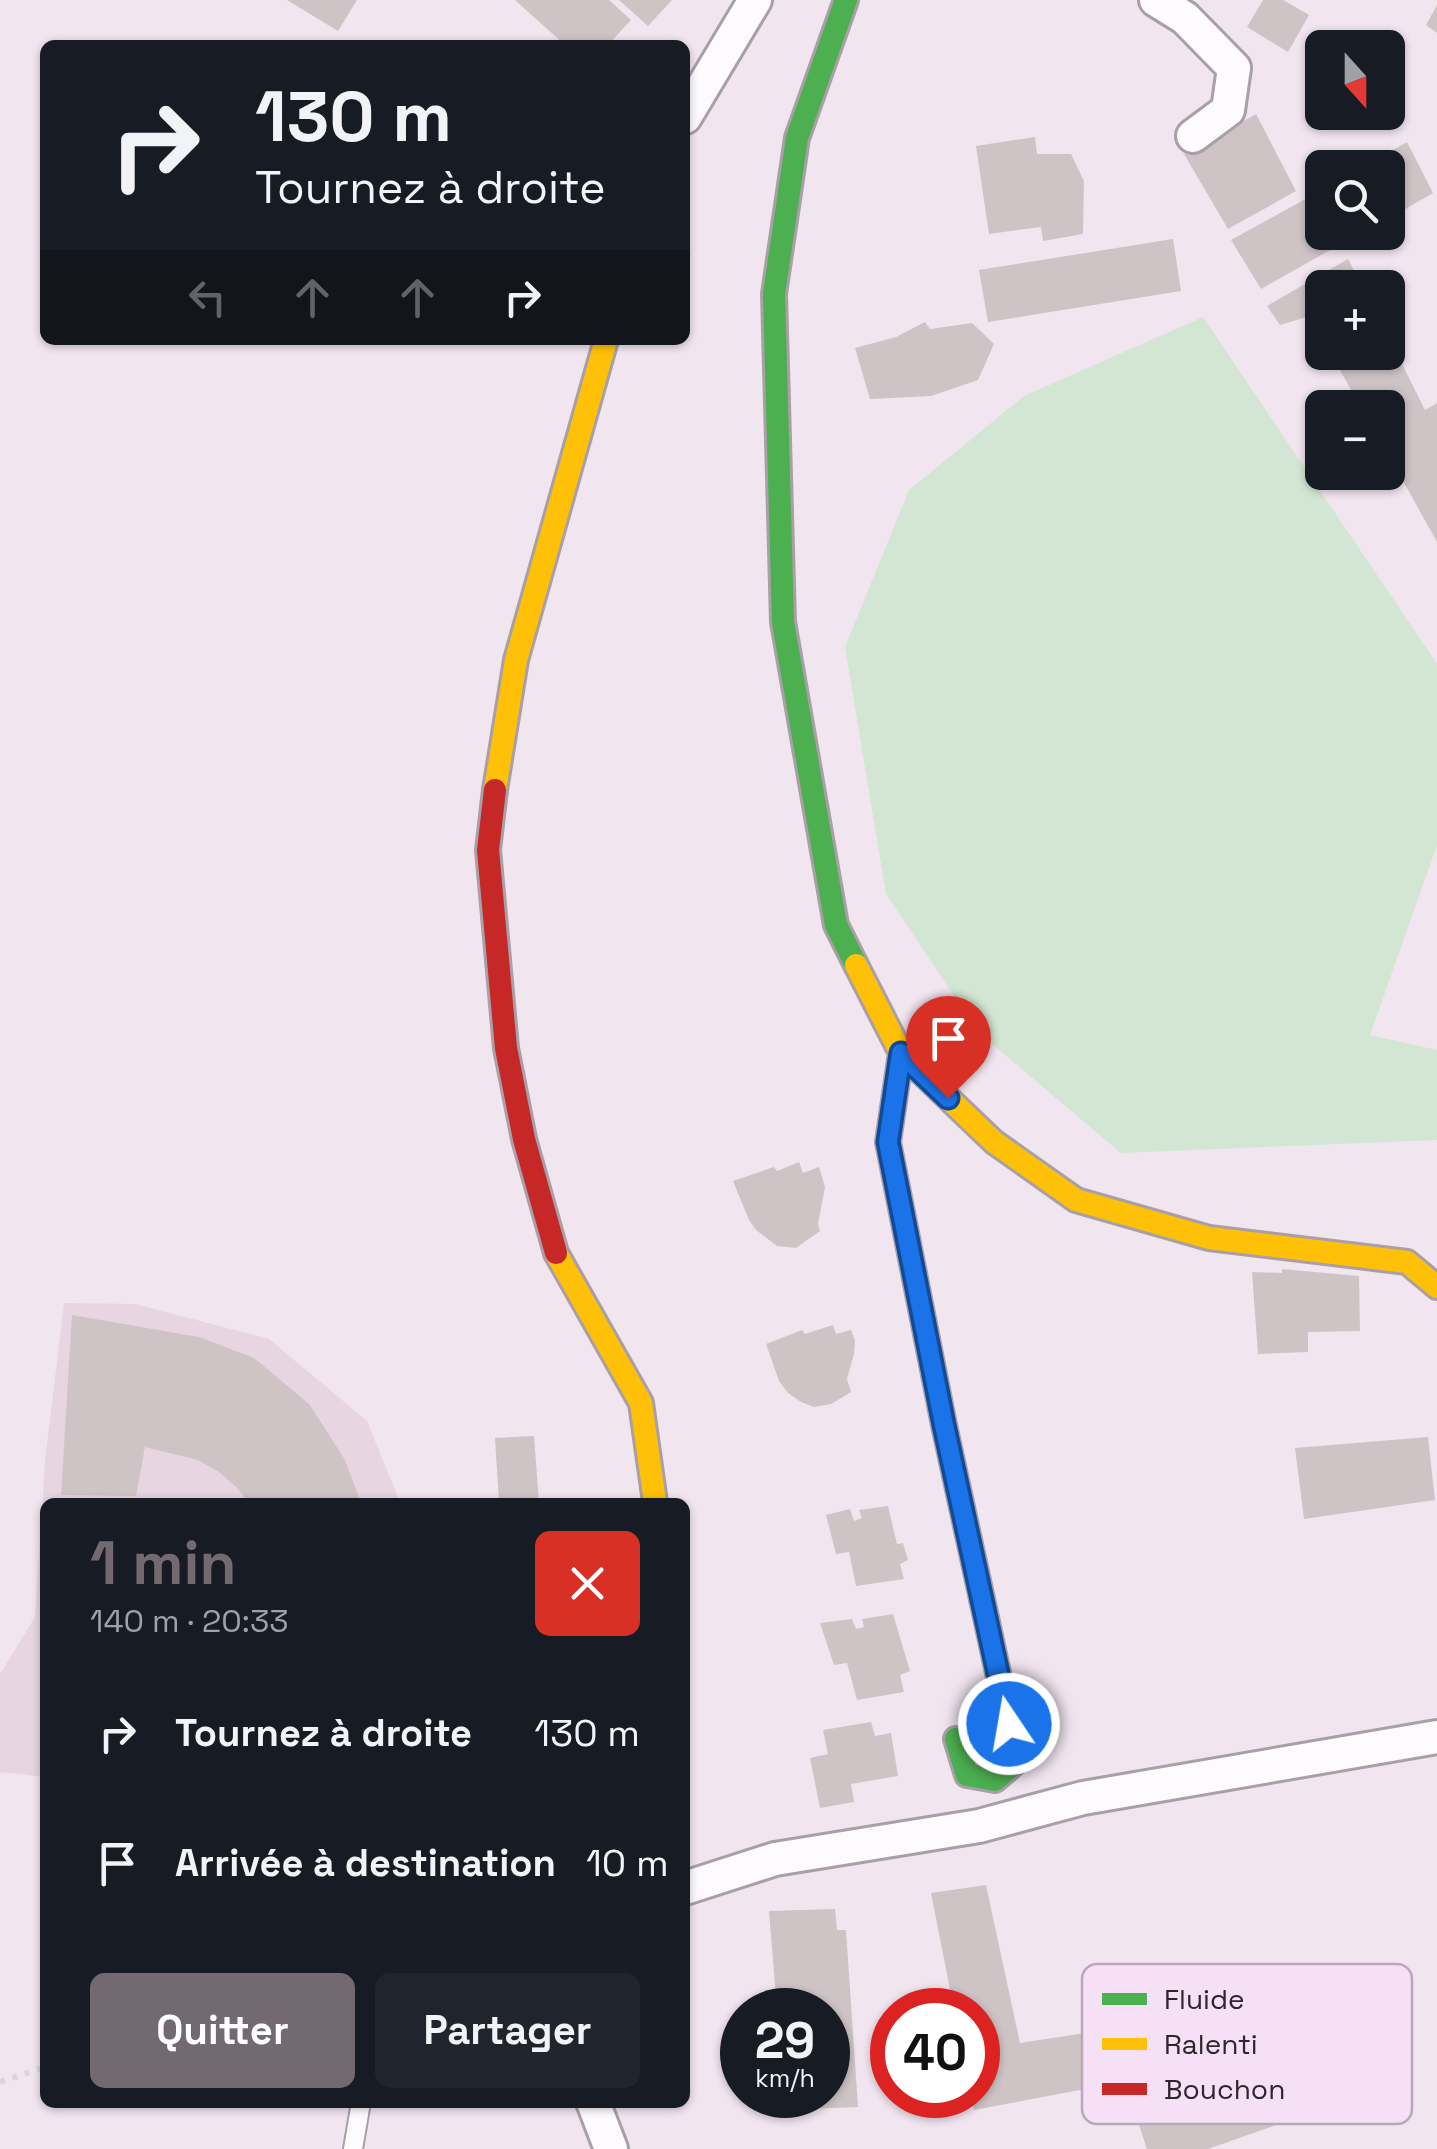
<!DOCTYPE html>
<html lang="fr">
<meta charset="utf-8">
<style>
:root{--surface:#171b24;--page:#20242c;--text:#f1f3f6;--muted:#9ea1a6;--accent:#726971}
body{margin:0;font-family:"Space Grotesk",sans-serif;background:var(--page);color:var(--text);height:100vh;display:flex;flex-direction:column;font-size:38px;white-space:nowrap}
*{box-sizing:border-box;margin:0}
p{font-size:32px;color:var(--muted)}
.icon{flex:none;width:55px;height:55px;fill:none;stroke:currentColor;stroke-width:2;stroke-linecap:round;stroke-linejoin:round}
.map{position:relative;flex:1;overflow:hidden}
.drawer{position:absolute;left:40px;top:1498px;width:650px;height:610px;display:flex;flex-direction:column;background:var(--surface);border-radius:15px;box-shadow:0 2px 8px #0004}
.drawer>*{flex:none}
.banner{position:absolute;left:40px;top:40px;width:650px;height:305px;border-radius:15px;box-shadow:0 2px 8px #0004;background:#171b24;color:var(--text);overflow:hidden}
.needle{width:65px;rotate:159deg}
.fabs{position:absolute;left:1305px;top:30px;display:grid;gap:20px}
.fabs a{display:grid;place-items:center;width:100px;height:100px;border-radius:15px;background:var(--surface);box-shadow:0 2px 8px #0004;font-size:50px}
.speed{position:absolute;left:720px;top:1988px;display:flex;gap:20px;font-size:50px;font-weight:700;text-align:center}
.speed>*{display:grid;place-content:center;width:130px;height:130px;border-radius:50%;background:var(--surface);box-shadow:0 2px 8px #0004;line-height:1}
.speed small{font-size:25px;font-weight:400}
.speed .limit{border:15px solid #d22;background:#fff;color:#111}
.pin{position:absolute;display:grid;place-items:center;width:85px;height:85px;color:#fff;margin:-102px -42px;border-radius:50% 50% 50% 0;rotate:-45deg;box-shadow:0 0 10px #0007}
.pin .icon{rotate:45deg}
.me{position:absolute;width:110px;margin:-55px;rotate:348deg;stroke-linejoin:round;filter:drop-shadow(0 0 8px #0008)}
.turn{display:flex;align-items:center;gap:35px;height:210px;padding:0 50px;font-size:45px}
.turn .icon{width:130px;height:130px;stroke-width:2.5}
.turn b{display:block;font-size:70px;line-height:85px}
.lanes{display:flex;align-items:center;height:95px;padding:0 50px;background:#0003;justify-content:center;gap:50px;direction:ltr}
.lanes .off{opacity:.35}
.round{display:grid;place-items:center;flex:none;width:105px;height:105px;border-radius:15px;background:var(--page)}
.headline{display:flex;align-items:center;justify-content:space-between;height:170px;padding:0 50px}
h1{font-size:60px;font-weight:600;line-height:75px;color:var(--accent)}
.button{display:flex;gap:20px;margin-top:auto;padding:20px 50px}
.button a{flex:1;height:115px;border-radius:15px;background:var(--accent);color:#fff;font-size:40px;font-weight:600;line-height:115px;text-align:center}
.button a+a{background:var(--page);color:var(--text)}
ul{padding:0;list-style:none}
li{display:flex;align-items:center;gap:30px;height:130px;padding:0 50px}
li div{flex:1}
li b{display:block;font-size:38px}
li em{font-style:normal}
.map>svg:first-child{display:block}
.commercial{fill:#e7d6e1}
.green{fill:#d3e6d3}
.building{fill:#cec4c6}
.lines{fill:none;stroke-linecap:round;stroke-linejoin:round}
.lane-casing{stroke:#a89fa7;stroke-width:22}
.street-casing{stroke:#a89fa7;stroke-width:38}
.fast-casing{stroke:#a89fa7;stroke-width:28}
.slow-casing{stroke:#a89fa7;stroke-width:28}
.jam-casing{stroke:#a89fa7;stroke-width:28}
.path{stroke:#d9d6d9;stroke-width:6;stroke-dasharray:5 8;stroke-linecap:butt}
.lane{stroke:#fdfbfd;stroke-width:18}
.street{stroke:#fdfbfd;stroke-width:32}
.fast{stroke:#4caf50;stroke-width:22}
.slow{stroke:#ffc107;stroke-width:22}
.jam{stroke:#c62828;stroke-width:22}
.route-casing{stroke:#114b97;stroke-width:25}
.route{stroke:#1a73e8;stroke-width:18}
.key{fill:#f6e0f5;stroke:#baa8b9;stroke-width:2.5}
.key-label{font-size:28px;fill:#2e262d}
</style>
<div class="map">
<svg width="1437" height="2149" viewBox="0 0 1437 2149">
<rect width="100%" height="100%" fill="#f1e5f0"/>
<!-- commercial -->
<path class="commercial" d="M64,1303L135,1304L269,1339L367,1421L400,1502H45V1777L0,1772V1674L35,1617L45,1461Z"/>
<!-- green -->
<path class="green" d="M1203,317L1437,664V845L1370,1035L1437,1050V1140L1121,1153L978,1032L886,894L845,647L909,490L1024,396Z"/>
<!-- building -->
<path class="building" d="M287,0H357L338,31Z
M515,0H609L631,20L608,45H565Z
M619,0H672L648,26Z
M1263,0H1283L1309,15L1288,52L1247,27Z
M1437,5V33L1426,25Z
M1256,114L1296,191L1228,229L1184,154Z
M1035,137L1037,154H1071L1084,181L1083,234L1043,241L1041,227L989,234L976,146Z
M1407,142L1433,193L1388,219V168H1362Z
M1322,190V232H1362L1261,289L1231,240Z
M1173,239L1181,291L988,322L979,270Z
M1348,259L1363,288H1322V338L1310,316L1280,325L1267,306Z
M925,322L930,329L972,323L994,344L978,380L931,396L870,399L855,348L896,337Z
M1388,336L1425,410L1437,403V542L1388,454V408H1361L1330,352H1388Z
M799,1162L803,1173L819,1167L825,1187L818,1224L820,1231L796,1248L777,1246L756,1230L749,1220L733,1181L774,1167L777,1171Z
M1282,1269L1359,1276L1360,1331L1308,1332V1352L1258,1354L1252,1272L1282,1273Z
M72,1315L199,1337L254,1358L309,1404L344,1458L361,1502H248L237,1488L219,1472L198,1460L145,1447L136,1496L61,1495Z
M833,1325L836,1334L851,1330L855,1341L854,1354L847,1379L851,1392L831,1404L814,1407L801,1402L788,1393L779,1381L766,1344L802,1330L805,1334Z
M534,1436L539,1502H499L495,1438Z
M1428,1437L1435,1500L1304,1519L1295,1448Z
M888,1506L897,1544L903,1543L908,1560L900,1564L904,1579L856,1586L849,1552L836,1554L826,1515L850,1509L854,1521L862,1518L859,1510Z
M893,1614L910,1671L900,1675L904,1692L857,1700L847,1663L834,1665L820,1623L852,1619L856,1629L864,1627L862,1619Z
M871,1722L875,1736L891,1733L898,1776L851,1784L854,1802L820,1808L810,1758L828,1754L823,1730Z
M986,1885L1020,2043L1085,2033L1096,2087L974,2110L971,2095H978V2010H954L931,1893Z
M835,1909L837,1930H846L858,2107L785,2110L783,2095H828V2010H777L769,1911Z
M1178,1994L1205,2068L1264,2047L1293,2119L1208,2149H1147L1104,2020Z"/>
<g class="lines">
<!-- lane casing -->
<g class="lane-casing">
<path id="lane" d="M353,2149L361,2102"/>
</g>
<!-- street casing -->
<g class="street-casing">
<path id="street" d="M1156,0L1185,18L1234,68L1228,110L1193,136
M685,117L755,0
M685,1888L775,1859L979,1826L1083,1798L1437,1737
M593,2102L611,2149"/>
</g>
<!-- fast casing -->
<g class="fast-casing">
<path id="fast" d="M846,0L797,138L774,294L783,622L836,925L856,965
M956,1739L967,1775L995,1780L1017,1761L982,1599"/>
</g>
<!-- slow casing -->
<g class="slow-casing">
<path id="slow" d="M495,790L516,660L606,340
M856,965L901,1053L888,1142L944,1425L982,1599
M901,1053L994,1142L1076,1200L1209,1238L1407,1262L1437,1287
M556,1253L641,1403L655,1502"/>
</g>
<!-- jam casing -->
<g class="jam-casing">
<path id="jam" d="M495,790L488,850L506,1048L524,1139L556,1253"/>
</g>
<!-- path -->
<path class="path" d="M0,2082L45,2067"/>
<!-- lane -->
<use href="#lane" class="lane"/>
<!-- street -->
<use href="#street" class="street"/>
<!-- fast -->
<use href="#fast" class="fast"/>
<!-- slow -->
<use href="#slow" class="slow"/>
<!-- jam -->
<use href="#jam" class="jam"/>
</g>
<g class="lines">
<!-- route casing -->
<g class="route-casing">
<path id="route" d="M948,1098L901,1053L888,1142L944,1425L1009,1724"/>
</g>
<!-- route -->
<use href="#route" class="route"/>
</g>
<!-- legend -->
<rect x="1082" y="1964" width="330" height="160" rx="15" class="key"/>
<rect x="1102" y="1993" width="45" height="12" fill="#4caf50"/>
<rect x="1102" y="2038" width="45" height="12" fill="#ffc107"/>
<rect x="1102" y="2083" width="45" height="12" fill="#c62828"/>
<g class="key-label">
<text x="1164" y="2009">Fluide</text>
<text x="1164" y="2054">Ralenti</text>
<text x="1164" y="2099">Bouchon</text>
</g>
</svg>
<div class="fabs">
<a><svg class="needle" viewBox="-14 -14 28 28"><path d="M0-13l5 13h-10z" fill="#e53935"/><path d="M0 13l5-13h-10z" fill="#9ea1a6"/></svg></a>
<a><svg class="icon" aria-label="search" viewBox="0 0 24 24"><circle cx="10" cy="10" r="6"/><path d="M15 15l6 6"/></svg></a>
<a>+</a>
<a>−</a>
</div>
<div class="speed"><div>29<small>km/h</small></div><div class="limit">40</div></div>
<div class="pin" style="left:948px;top:1098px;background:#d93025"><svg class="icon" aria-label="arrive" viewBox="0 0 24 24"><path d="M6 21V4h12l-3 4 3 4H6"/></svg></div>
<svg class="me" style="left:1009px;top:1724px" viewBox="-20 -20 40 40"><circle r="17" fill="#1a73e8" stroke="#fff" stroke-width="3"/><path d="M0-11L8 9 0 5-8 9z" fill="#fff"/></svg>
<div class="banner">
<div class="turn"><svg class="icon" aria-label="right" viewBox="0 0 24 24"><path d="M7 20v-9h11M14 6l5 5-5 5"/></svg><div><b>130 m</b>Tournez à droite</div></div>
<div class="lanes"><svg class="icon off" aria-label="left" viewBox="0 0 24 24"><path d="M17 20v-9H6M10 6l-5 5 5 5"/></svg><svg class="icon off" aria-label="ahead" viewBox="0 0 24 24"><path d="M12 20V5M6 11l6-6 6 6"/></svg><svg class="icon off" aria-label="ahead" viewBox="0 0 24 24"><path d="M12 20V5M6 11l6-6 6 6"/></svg><svg class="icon" aria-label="right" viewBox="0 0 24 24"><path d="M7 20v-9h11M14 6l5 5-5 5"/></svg></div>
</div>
<section class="drawer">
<div class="headline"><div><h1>1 min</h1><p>140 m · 20:33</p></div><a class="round" style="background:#d93025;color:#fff"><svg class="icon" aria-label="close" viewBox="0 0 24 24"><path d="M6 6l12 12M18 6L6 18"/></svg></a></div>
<ul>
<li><svg class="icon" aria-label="right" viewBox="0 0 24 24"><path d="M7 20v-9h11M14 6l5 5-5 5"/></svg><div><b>Tournez à droite</b></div><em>130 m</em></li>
<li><svg class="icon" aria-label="arrive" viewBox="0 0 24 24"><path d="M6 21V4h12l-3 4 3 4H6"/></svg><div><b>Arrivée à destination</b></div><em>10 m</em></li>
</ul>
<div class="button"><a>Quitter</a><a>Partager</a></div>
</section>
</div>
